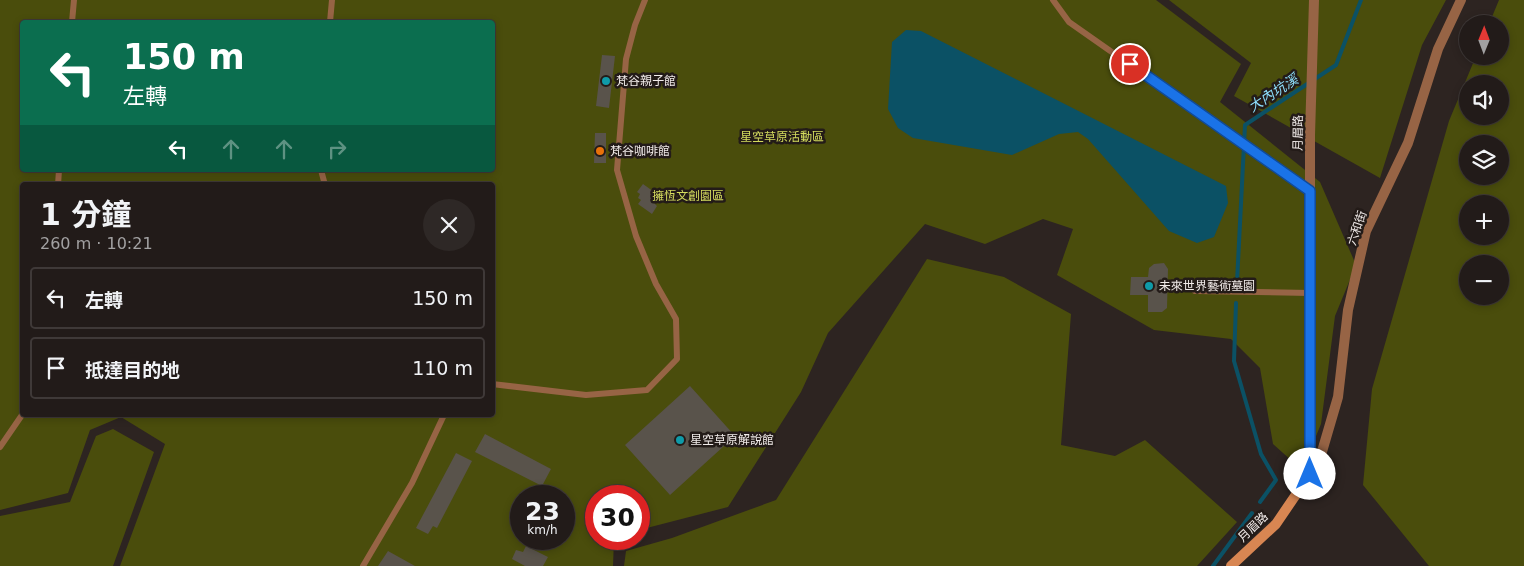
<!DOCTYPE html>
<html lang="zh-TW">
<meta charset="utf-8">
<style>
:root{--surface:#221b19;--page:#2e2826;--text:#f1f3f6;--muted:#a2a1a2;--line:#3f3938}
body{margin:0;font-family:"DejaVu Sans","Noto Sans TC",sans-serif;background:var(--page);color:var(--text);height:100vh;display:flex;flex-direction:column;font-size:19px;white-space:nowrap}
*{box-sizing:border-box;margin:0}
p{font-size:16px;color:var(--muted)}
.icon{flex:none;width:28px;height:28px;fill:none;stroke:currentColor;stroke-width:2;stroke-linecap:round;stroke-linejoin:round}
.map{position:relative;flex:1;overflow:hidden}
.panel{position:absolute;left:20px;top:182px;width:475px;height:235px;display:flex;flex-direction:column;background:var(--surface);border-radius:5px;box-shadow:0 2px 8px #0003,0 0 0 1px var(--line)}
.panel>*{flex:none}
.banner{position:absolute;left:20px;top:20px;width:475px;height:152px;border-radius:5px;box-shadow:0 2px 8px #0003,0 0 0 1px var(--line);background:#0b6e4f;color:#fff;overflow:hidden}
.needle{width:32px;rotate:1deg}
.fabs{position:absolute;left:1459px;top:15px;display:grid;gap:10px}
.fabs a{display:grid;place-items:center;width:50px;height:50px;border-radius:50%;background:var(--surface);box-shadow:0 2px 8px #0003,0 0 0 1px var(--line);font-size:25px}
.speed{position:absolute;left:510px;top:485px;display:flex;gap:10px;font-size:25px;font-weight:700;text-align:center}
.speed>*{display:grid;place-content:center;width:65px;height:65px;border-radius:50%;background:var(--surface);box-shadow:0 2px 8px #0003,0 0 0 1px var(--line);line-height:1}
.speed small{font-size:12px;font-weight:400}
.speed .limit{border:8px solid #d22;background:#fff;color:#111}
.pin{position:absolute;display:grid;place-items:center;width:42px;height:42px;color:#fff;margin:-21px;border:2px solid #fff;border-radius:50%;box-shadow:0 1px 5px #0007}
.me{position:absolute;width:55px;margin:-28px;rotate:0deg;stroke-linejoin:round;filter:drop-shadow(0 0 4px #0008)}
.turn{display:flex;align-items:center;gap:18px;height:105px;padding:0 20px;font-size:22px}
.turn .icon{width:65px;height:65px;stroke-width:2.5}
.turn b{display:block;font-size:35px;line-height:42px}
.lanes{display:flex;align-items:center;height:48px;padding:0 20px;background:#0003;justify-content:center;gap:25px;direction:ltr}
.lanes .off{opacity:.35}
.round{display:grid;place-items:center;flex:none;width:52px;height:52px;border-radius:26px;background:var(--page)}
.headline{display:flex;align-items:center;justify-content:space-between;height:85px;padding:0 20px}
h1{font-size:30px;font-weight:700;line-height:38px}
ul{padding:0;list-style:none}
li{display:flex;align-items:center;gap:15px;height:62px;margin:0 10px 8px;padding:0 10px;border:2px solid var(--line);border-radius:5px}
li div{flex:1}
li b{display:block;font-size:19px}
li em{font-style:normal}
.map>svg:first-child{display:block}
.green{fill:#4a4d0c;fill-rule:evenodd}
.water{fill:#0b5165}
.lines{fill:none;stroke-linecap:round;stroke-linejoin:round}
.stream{stroke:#0b5165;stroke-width:4}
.building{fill:#59534b}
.lane{stroke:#976445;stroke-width:6}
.street{stroke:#976445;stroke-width:10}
.secondary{stroke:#d88652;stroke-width:10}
.route-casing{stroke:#114b97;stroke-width:12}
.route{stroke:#1a73e8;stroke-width:9}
.culture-dot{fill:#0f9aa8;stroke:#231b18;stroke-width:2}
.food-dot{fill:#e8710a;stroke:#231b18;stroke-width:2}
.labels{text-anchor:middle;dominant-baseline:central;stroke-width:5;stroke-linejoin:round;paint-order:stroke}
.poi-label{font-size:12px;fill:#f2ecea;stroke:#231b18;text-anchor:start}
.street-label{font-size:12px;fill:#f2ecea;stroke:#231b18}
.park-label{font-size:12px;fill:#d4dc5e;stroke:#231b18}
.water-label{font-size:14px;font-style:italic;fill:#8edffd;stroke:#231b18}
</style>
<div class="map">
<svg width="1524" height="566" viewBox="0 0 1524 566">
<rect width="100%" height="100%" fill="#2d2421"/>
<!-- green -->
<path class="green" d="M0,0H1156L1241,64L1220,102L1320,182L1356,265L1335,316L1321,424L1302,470L1273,444L1260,368L1231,339L1154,330L1057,275L1073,229L1043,219L985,244L925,224L828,333L801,392L728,507L639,530V496H596V539H614L613,566H120L165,444L121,417L90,430L68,493L0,510ZM22,22H492V170H22ZM22,185H492V415H22ZM521,496H564V539H521Z
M1169,0H1446L1422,45L1380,178L1234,96L1251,63Z
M1499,0H1524V566H1429L1363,485L1372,389L1449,121L1476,56H1500V24H1489ZM1468,84H1500V116H1468ZM1468,144H1500V176H1468ZM1468,204H1500V236H1468ZM1468,264H1500V296H1468Z
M927,259L1004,277L1071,314L1061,445L1115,456L1145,440L1237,522L1197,566H624L626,551L672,538L776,500Z
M113,429L154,452L113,566H0V516L70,502L96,436Z"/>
<!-- water -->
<path class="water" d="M906,30L921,31L1226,186L1228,203L1214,237L1197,243L1169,231L1088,139L1078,132L1059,134L1012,155L913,138L898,128L888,109L892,42Z"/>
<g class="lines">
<!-- stream -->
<path class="stream" d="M1237,282L1245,125L1336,65L1361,0
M1236,303L1234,361L1261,454L1276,480L1260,502
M1213,566L1252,513"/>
</g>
<!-- building -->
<path class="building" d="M602,55L615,56L609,108L596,106Z
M595,133H606V163H594Z
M643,184L657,194L654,203L657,206L652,214L638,204L641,200L638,198L640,194L637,192Z
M1164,263L1168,269L1167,308L1162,312H1148V295H1130L1131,277H1148L1149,268L1154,264Z
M690,386L735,436L670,495L625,445Z
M485,434L551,469L542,486L475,452Z
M456,453L472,461L437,528L433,526L428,534L416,528Z
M526,546L548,557L543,566H525L512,559L516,550L523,552Z
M388,551L415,566H378Z"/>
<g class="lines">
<!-- lane -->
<path class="lane" d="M1053,0L1069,22L1310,191
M72,22L74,0
M330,22L332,0
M321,170L325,185
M58,185L59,170
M1195,291L1310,293
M492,384L586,395L647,390L677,359L676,319L656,284L636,236L617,170L626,59L635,25L645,0
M0,447L22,415
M363,566L412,483L444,415"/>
<!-- street -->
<path class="street" d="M1310,473V135L1314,0
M1310,474L1321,455L1338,397L1348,310L1366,231L1408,143L1438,49L1461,0"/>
<!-- secondary -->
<path class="secondary" d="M1231,566L1276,524L1310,474"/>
</g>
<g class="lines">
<!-- route casing -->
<g class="route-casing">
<path id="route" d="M1130,64L1310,191V474"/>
</g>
<!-- route -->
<use href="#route" class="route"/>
</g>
<!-- markers -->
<g class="culture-dot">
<circle cx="606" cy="81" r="5"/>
<circle cx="1149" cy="286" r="5"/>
<circle cx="680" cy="440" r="5"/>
</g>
<circle class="food-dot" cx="600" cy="151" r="5"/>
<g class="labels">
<!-- poi labels -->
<g class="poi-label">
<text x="616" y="81">梵谷親子館</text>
<text x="610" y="151">梵谷咖啡館</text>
<text x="1159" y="286">未來世界藝術墓園</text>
<text x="690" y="440">星空草原解說館</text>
</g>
<!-- street labels -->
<g class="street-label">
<text transform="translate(1298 133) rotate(-89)">月眉路</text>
<text transform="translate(1357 228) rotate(-71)">六和街</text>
<text transform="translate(1253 527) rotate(-44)">月眉路</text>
</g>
<!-- park labels -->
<g class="park-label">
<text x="782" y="137">星空草原活動區</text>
<text x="688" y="196">擁恆文創園區</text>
</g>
<!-- water labels -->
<g class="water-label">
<text transform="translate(1273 93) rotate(-33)">大內坑溪</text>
</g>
</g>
</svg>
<div class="fabs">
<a><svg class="needle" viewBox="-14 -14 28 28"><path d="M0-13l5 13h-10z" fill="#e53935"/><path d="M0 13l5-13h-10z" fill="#a2a1a2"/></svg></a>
<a><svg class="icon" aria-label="sound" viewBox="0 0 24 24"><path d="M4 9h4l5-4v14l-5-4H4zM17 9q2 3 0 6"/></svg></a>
<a><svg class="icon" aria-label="layers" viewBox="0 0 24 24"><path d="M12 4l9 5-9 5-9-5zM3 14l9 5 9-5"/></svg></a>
<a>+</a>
<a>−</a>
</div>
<div class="speed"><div>23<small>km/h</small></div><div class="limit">30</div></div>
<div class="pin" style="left:1130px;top:64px;background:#d93025"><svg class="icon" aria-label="arrive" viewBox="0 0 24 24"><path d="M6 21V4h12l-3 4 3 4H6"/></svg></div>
<svg class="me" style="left:1310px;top:474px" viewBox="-20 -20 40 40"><circle r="19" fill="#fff"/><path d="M0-13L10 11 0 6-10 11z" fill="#1a73e8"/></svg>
<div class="banner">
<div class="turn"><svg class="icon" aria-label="left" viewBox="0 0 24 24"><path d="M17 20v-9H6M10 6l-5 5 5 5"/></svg><div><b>150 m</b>左轉</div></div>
<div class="lanes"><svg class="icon" aria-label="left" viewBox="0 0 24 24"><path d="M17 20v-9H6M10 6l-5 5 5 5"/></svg><svg class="icon off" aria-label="ahead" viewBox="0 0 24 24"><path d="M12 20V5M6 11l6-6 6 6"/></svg><svg class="icon off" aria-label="ahead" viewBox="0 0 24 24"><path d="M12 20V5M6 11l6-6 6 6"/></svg><svg class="icon off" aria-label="right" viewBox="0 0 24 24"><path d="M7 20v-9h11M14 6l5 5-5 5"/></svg></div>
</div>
<section class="panel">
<div class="headline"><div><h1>1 分鐘</h1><p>260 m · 10:21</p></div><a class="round"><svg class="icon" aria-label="close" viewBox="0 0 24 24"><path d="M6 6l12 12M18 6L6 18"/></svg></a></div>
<ul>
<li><svg class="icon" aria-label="left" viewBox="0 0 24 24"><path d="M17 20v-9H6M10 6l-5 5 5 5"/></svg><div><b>左轉</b></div><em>150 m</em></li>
<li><svg class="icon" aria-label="arrive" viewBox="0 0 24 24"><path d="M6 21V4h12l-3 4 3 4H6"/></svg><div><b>抵達目的地</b></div><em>110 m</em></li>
</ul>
</section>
</div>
